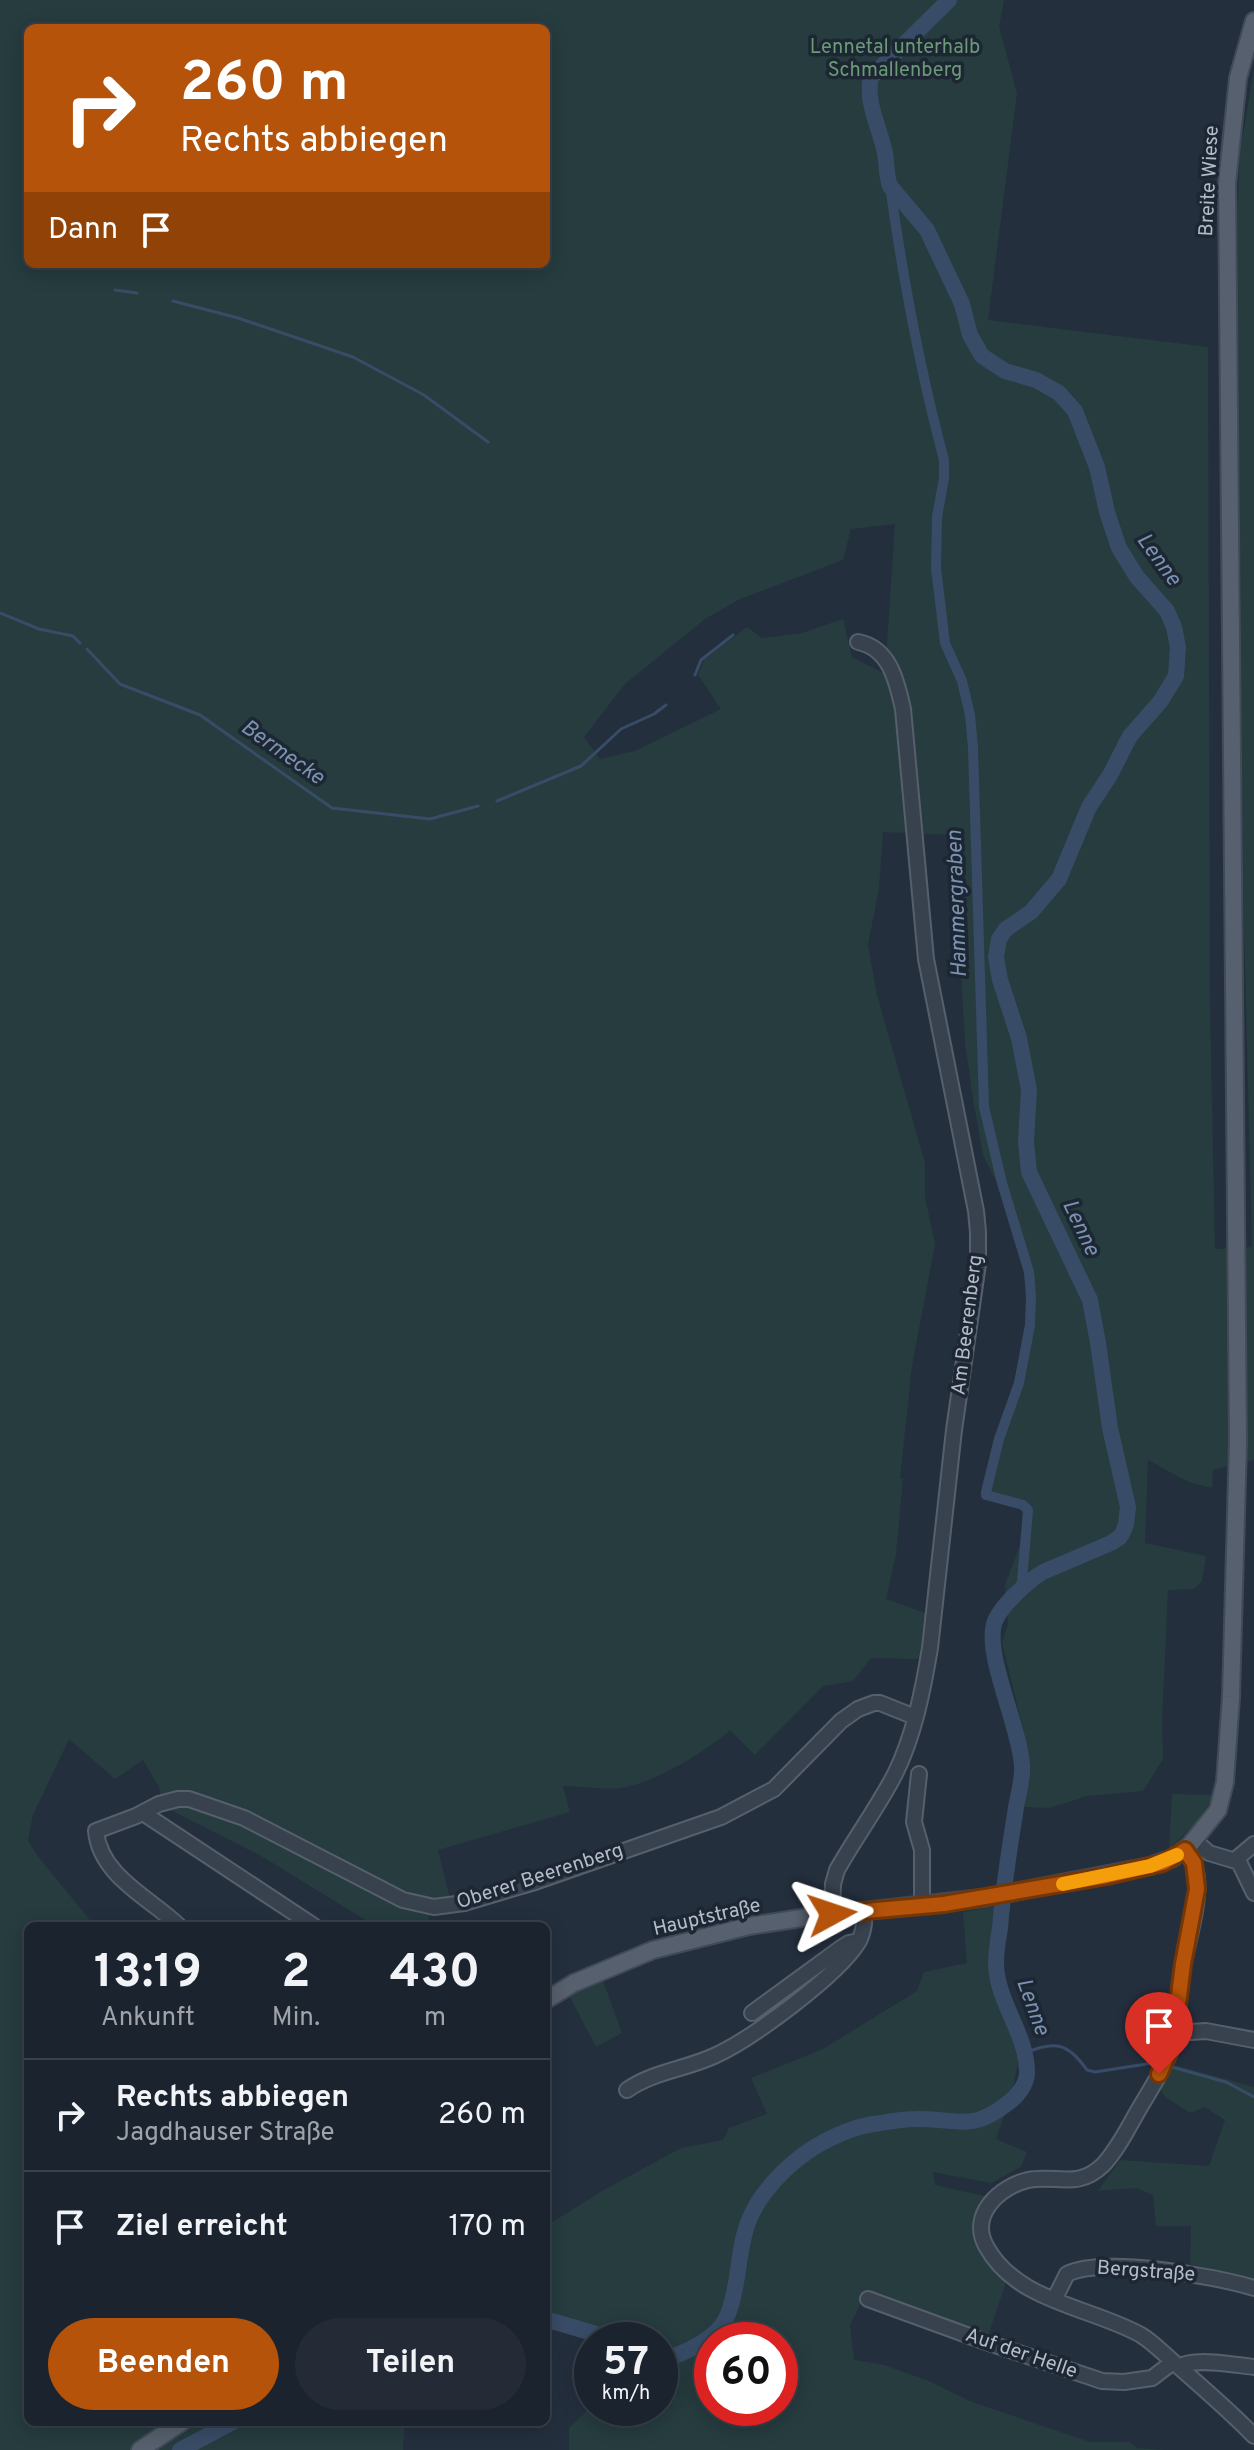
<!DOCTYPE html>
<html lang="de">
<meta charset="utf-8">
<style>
:root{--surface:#1b232e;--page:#242b36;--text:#f1f3f6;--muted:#a0a4aa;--line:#39404a;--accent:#b45309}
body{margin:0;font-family:Overpass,sans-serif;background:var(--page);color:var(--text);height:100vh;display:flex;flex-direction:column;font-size:30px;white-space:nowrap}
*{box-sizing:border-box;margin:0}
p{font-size:26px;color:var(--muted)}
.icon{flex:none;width:44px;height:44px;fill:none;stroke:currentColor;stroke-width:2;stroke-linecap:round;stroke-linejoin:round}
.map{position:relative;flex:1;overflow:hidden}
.drawer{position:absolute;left:24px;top:1922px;width:526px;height:504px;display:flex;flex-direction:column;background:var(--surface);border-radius:12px;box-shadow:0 4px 20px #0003,0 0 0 2px var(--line)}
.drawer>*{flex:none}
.top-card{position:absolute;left:24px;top:24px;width:526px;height:244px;border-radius:12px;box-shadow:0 4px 20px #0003,0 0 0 2px var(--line);background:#b45309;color:#fff;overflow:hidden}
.speed{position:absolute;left:574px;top:2322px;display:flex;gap:16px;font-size:40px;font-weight:700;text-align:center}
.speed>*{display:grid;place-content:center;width:104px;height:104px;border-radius:50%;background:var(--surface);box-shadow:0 4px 20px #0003,0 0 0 2px var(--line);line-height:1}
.speed small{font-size:20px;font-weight:400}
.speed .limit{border:12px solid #d22;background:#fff;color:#111}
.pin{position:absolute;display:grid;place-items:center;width:68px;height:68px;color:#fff;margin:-82px -34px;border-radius:50% 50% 50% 0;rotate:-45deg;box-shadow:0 0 8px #0007}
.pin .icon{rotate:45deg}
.me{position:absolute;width:88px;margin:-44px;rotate:85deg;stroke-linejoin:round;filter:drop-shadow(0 0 6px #0008)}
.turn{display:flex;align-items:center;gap:28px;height:168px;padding:0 24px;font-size:36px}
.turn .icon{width:104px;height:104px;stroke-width:2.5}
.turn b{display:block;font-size:56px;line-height:68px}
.then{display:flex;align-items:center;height:76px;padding:0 24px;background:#0003;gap:16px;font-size:30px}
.eta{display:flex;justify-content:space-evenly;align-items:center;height:136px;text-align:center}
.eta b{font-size:48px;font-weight:700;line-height:56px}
.primary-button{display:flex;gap:16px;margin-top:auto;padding:16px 24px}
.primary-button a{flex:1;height:92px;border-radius:48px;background:var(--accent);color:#fff;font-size:32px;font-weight:700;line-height:92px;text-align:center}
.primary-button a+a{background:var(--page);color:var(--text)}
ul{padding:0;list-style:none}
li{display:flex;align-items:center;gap:24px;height:112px;padding:0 24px;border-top:2px solid var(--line)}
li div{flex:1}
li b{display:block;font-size:30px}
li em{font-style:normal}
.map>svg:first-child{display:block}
.green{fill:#263c3f;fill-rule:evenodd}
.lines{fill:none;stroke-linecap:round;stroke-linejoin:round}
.stream{stroke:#394c67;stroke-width:3}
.canal{stroke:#394c67;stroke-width:10}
.river{stroke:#394c67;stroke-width:16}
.minor-casing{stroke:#565f6c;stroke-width:18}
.major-casing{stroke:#414a57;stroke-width:20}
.minor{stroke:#38414e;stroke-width:14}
.major{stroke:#56606e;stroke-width:16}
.route-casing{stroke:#753606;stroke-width:20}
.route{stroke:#b45309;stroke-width:14}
.slow{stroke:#f59e0b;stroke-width:14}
.labels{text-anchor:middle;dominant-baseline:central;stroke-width:7;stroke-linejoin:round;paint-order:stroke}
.park-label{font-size:20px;fill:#6b9a76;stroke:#1d2633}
.street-label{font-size:20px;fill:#b4bcc9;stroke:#1d2633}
.water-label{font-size:22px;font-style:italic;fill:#7c92b1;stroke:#1d2633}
</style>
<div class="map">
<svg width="1254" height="2450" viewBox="0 0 1254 2450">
<rect width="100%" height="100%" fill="#242f3e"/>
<!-- green -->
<path class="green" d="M0,0H1004L999,27L1017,93L988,320L1208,347L1210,1006L1215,1249L1252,1247L1243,884L1237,216L1240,152L1254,70V1460L1213,1470L1212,1488C1182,1482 1173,1473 1148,1460L1145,1543L1206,1556L1202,1581L1194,1589L1168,1590L1162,1721L1163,1759L1143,1791L1087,1796L1049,1808L1025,1807L1024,1733L1002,1643L1008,1624L1005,1585L1026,1529L1029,1513L1023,1505L986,1495L999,1439L1019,1383L1030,1325L1031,1296L1029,1272L1008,1205L983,1155L973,1099L965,1042L953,835L883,832L879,888L868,945L877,995L925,1163V1197L935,1244L912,1366L900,1478L903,1479L896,1554L886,1599L928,1614L923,1659L871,1658L853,1681L823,1686L755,1755L730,1730C707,1751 657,1781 626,1787C609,1791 582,1786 563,1786L570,1812L438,1850L451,1903L429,1908V1926H375L263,1857L163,1806L159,1787L143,1760L115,1779L69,1739L33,1815L28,1841L40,1859L95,1926H28V2422H405L403,2450H0ZM28,28H546V264H28ZM895,524L885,674L852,657L843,619L802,633L762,638L747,627L704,660L698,675L721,709L635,751L600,759L584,737L625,684L705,619L740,599L843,560L851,529Z
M1172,1794L1215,1795L1194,1825L1169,1849Z
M998,1906L992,1962L996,1996L1019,2057L1012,2094L996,2139L1027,2152L1021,2167L991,2183L933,2172L935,2185L989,2197C957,2235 977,2252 1006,2282L988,2336L862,2301L850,2325L854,2360L884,2365L929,2381L972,2402L1090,2442H1130L1137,2448L1163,2450H569V2428L592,2406V2408H660V2340H592L556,2317H546V2226L602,2191L681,2148L723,2140L729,2128L767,2114L751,2078L823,2049L917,1991L924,1972L967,1963L963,1912ZM712,2340H780V2408H712Z
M602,1978L622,2033L596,2047L569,1995Z
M1174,2065L1254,2087V2280L1190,2264L1191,2226H1156L1153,2195L1136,2188L1098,2191L1120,2160L1209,2166L1225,2120L1205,2107L1190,2113L1165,2097L1160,2088Z"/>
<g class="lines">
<!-- stream -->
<path class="stream" d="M115,290L137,293
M173,301L238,318L353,357L424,395L488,442
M0,613L39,629L73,636L80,643
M87,649L120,684L200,715L332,808L430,819L478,806
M695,675L701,660L733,635
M497,801L581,766L621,729L654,714L666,705
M1025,2053C1055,2040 1068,2043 1087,2070L1095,2072L1153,2063L1160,2064
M1168,2066L1226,2082L1254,2097"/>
<!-- canal -->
<path class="canal" d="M890,186C903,279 920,370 944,460V478L937,517L936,568L945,643L962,681L970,715L973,748L984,1107L1002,1183L1029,1272L1031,1296L1030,1325L1019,1383L999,1439L986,1492V1495L1023,1505L1028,1510L1022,1581L1019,1593"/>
<!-- river -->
<path class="river" d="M546,2322L552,2321L596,2334L607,2340
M660,2360C683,2355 719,2338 728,2314C740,2284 737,2249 749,2220C760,2192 788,2164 813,2148C833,2136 857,2125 881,2123C892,2121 905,2119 917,2119C958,2118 970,2133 1008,2103C1017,2097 1026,2085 1027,2074C1028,2035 997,2003 996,1964C996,1952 998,1939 1000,1928C1003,1890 1009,1851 1015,1814C1017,1798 1023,1781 1022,1766C1020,1727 985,1657 994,1624C999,1607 1028,1581 1043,1572L1111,1543L1120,1537L1123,1532L1126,1524L1128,1507L1110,1428L1098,1343L1090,1300L1029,1172L1026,1142L1029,1090L1019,1038L1000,980L996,957L999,939L1006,929L1031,912L1059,879L1089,807L1110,775L1130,736L1160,702L1176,676L1178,647L1174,627L1167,611L1137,577L1119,548L1107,512L1097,467L1075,411L1059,393L1036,380L1005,371L982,356L970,335L962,304L927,230L890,186C886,175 887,164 885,153C880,128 865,102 871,77L949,0
M180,2450L233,2422"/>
<!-- minor casing -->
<g class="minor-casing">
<path id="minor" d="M919,1774L914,1822L922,1850V1906
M143,1813L314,1926
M1195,1841L1209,1853L1239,1862L1254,1893
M1185,1850C1191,1859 1196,1866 1197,1877C1200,1910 1184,1951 1180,1984C1177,2006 1179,2030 1171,2050C1163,2071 1150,2090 1139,2109C1128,2128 1118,2149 1103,2165C1077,2190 1056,2174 1028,2180C999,2187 969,2215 986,2246C1016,2302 1091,2307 1141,2335C1154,2343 1166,2356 1178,2366C1204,2389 1230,2411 1254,2436
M1235,1860L1254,1844
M832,1914L833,1884L837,1870C855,1838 878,1807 895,1774C914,1736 923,1690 930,1648L954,1430L978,1264V1232L976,1211L926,959L903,709C897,682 890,648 858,642
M179,1926C150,1898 100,1876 96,1831L136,1816L159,1804L178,1799H189L244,1818L403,1900L434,1907L464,1903L535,1882L721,1817L774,1789L841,1721L858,1709L874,1703H880L915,1717
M752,2013L841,1948L849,1943L858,1941
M1175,2033L1206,2031L1254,2040
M627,2090C652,2072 686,2069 714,2056C750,2040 839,1975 859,1941C864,1931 865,1922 864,1911
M868,2299L986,2342L1102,2381L1124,2382L1152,2378L1173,2362
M1054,2300L1067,2274C1102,2256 1215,2276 1254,2288
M1179,2367C1193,2357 1236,2365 1254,2367"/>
</g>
<!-- major casing -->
<g class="major-casing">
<path id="major" d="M546,2000L574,1983L653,1950L749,1926L808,1917L983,1898L1150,1866L1173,1858L1189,1846L1218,1810L1225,1782L1231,1697L1238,1442L1227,184L1238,78L1254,21
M140,2450L182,2422"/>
</g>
<!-- minor -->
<use href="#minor" class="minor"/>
<!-- major -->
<use href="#major" class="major"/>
</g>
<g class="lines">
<!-- route casing -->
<g class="route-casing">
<path id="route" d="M832,1914L944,1904L1107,1876L1163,1863L1185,1850L1194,1863L1197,1889L1183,1964L1173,2043L1159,2074"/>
</g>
<!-- route -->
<use href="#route" class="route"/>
<!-- slow -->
<path class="slow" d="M1063,1884L1150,1866L1177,1855"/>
</g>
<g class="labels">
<!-- park labels -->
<g class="park-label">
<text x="895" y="48">Lennetal unterhalb<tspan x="895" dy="23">Schmallenberg</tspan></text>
</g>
<!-- street labels -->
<g class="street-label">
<text transform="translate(1210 181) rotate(-87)">Breite Wiese</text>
<text transform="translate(968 1325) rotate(-83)">Am Beerenberg</text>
<text transform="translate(540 1877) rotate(-18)">Oberer Beerenberg</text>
<text transform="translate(707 1918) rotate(-13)">Hauptstraße</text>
<text transform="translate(1146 2272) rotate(4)">Bergstraße</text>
<text transform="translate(1021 2354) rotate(19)">Auf der Helle</text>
</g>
<!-- water labels -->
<g class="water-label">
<text transform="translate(1158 560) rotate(54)">Lenne</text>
<text transform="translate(282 753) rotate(35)">Bermecke</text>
<text transform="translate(958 904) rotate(-92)">Hammergraben</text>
<text transform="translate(1080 1228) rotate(65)">Lenne</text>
<text transform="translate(1032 2007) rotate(70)">Lenne</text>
</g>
</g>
</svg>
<div class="speed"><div>57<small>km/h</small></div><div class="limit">60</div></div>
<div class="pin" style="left:1159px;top:2074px;background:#d93025"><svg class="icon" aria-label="arrive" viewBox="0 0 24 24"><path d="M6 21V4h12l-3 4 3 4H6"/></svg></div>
<svg class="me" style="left:832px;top:1914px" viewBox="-20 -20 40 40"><path d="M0-17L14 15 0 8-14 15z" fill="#b45309" stroke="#fff" stroke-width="4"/></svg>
<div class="top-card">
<div class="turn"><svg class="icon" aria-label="right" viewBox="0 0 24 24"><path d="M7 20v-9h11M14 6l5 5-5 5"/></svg><div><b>260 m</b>Rechts abbiegen</div></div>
<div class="then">Dann<svg class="icon" aria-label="arrive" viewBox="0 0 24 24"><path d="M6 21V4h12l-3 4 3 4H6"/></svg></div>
</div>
<section class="drawer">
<div class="eta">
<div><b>13:19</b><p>Ankunft</p></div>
<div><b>2</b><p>Min.</p></div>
<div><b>430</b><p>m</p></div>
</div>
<ul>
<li><svg class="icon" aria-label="right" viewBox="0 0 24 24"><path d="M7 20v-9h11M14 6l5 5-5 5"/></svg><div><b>Rechts abbiegen</b><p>Jagdhauser Straße</p></div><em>260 m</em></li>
<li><svg class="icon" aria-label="arrive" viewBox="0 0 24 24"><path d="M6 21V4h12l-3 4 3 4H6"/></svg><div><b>Ziel erreicht</b></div><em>170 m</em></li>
</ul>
<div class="primary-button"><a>Beenden</a><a>Teilen</a></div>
</section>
</div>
